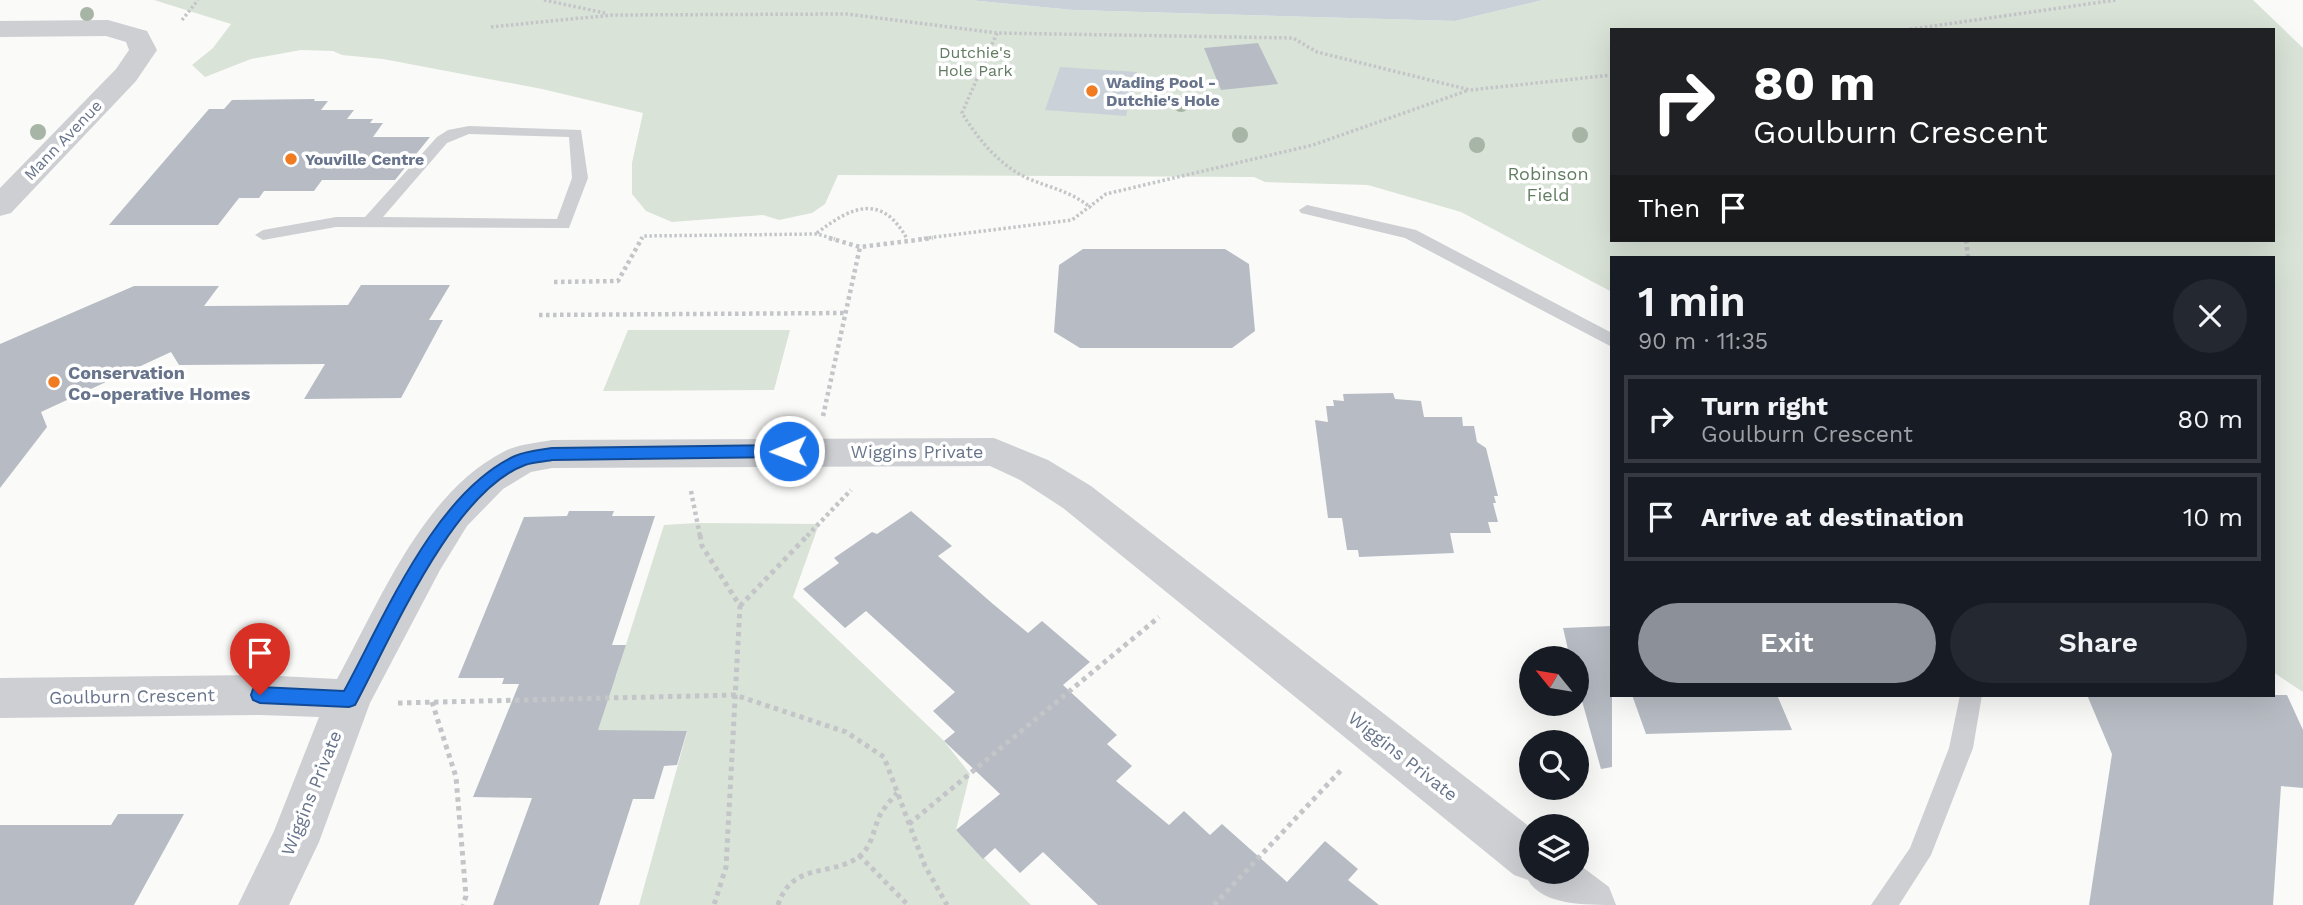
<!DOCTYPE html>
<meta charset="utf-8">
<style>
:root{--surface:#171b24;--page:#242831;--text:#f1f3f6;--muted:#9ea1a6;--line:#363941;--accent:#8c9099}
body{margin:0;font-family:"Work Sans",sans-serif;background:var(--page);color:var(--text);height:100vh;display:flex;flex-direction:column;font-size:26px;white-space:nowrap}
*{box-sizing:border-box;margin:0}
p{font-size:23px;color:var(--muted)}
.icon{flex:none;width:38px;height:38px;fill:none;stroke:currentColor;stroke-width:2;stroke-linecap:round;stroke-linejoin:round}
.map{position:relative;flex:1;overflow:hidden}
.drawer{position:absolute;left:1610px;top:256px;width:665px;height:441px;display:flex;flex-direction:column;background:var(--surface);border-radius:0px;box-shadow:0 7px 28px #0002}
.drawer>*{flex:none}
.banner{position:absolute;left:1610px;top:28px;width:665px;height:214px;border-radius:0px;box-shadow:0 7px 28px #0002;background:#202124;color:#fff;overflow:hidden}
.needle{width:46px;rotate:300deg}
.controls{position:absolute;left:1519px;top:646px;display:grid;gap:14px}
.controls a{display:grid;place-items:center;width:70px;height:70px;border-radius:50%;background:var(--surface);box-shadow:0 7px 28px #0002;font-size:35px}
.pin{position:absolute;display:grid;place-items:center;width:60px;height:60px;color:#fff;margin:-72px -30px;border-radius:50% 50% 50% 0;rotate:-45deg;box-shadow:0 0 7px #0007}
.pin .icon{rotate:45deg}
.me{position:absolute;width:77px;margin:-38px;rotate:269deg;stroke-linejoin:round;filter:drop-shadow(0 0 5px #0008)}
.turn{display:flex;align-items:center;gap:24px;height:147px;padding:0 28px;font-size:32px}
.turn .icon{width:91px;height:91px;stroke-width:2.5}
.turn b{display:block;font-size:49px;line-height:60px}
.then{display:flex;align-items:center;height:66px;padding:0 28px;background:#0003;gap:14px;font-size:26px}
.round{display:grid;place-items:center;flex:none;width:74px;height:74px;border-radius:37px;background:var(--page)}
.headline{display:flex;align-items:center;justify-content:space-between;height:119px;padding:0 28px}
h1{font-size:42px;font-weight:600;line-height:52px}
.primary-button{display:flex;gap:14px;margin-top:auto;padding:14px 28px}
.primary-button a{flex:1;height:80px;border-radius:42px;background:var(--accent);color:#fff;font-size:28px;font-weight:600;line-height:80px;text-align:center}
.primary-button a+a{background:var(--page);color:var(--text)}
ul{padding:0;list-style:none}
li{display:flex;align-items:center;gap:21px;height:88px;margin:0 14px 10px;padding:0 14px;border:4px solid var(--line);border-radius:0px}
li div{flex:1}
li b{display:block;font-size:26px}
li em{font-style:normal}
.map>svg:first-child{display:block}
.green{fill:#dae3d8;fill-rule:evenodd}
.water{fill:#cad1d8}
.building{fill:#b7bcc4}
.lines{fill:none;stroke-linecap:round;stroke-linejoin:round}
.path-far2{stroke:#c3c5c8;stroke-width:3.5;stroke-dasharray:2.5 2.5;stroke-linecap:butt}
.path-far1{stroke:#c3c5c8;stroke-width:4.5;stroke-dasharray:3.5 3.5;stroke-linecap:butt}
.path{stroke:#c3c5c8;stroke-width:5;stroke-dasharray:4.5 4.5;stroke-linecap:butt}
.service{fill:#cdcfd3;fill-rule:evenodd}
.minor{fill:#cdcfd3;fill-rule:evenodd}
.tertiary{fill:#cdcfd3;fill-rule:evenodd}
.tree{fill:#a6b5a6}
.route{fill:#1a73e8;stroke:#114b97;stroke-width:2}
.poi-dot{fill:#f17b21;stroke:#fff;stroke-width:2.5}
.labels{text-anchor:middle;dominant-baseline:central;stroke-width:7;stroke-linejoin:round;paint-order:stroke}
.far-park-label{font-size:16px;fill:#627c62;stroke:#fff}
.far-poi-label{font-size:16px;font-weight:bold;fill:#67748b;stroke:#fff;text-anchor:start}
.far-street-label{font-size:16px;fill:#67748b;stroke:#fff}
.park-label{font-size:18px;fill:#627c62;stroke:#fff}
.poi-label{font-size:18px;font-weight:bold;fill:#67748b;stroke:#fff;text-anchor:start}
.street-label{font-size:18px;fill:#67748b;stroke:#fff}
</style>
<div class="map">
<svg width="2303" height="905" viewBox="0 0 2303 905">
<rect width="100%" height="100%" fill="#fafaf8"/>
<!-- green -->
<path class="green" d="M154,0H969L1073,10L1455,21L1543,0H2253L2303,48V692L2273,672V257H1612V292L1461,212L1368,185L1265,182L1254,177L838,175L825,204L812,213L779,220L763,215L672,222L646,211L632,194V163L643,113L542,89L383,59L342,55L333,51L301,50L251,59L205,77L192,65L213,48L231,24ZM1612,30H2273V240H1612Z
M628,330H790L774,390L603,391Z
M697,523L819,524L793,597L944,741L970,774L956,830L1031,905H639L687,732L577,738L616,676L664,525Z"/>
<!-- water -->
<path class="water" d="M969,0H1543L1455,21L1073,10Z
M1060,67L1137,72L1126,116L1045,110Z"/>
<!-- building -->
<path class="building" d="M1258,43L1278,84L1221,90L1204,48Z
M315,99L314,101H328L321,110H354L347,119H373L370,123H383L373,137H430L395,180H322L314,191H264L259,198H239L218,225H109L209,109H224L232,100Z
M1083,249H1225L1249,264L1255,331L1232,348H1080L1054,332L1059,265Z
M361,285H450L429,320H443L401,398L304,399L325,364L179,365L171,352L41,412L47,427L0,488V344L134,286H219L204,306L348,305Z
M1393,393L1395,399L1421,401L1424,417H1462L1463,426H1474L1477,442L1486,448L1498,496H1494L1496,503H1493L1498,522H1488L1491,533H1450L1454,553L1359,557L1358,550H1347L1342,518H1328L1315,420L1328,422L1326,406H1334L1333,400L1344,401L1343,394Z
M569,511H614L612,516H655L612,645H626L598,730L687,731L677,765L664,766L654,799H633L599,905H493L532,798L473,797L519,684H502L504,678H458L524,517L567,516Z
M911,511L952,546L938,556L993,604L1028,633L1042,621L1090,662L1063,685L1117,735L1107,744L1132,766L1116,781L1169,825L1184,811L1210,835L1222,824L1287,882L1325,841L1358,869L1348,880L1379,905H1098L1043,852L1020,873L995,848L983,859L956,830L1000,794L944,741L955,732L933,711L955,692L866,611L845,628L803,589L839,563L834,558L872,532L877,534Z
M1612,626V767L1601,769L1577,683V658H1570L1563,628Z
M1632,695H1777L1792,730L1646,734Z
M2087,695H2287L2303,730V788L2281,786L2273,905H2089L2112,754Z
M118,814H184L134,905H0V825H111Z"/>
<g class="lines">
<!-- path-far2 -->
<path class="path-far2" d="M544,0L605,13
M182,20L198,0
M491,27L612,15L847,14L997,33L1293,38L1317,52L1470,90L1612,75
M1905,30L2116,0
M997,33L962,113C978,139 999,165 1027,178C1050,188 1071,191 1091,208
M817,233C852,206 882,193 907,239
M641,239L643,236L817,234L835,239
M919,239L1072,220L1106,194L1313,145L1469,90"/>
<!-- path-far1 -->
<path class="path-far1" d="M829,238L860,247L933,238
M1966,240L1968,257
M554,282L618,281L642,238
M539,315L845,313
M823,416L860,247
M691,491L700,536
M807,536L851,490"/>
<!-- path -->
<path class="path" d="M700,535L702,546L740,606L726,867L714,905
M740,606L808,535
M432,702L456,777L466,896L463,905
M398,703L735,695L846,732L884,757L925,866L947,905
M909,824L1159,617
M859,855L908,905
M778,905C793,859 834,879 862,854C873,843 874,827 880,815C885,806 891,800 897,793
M1214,905L1343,768"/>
<!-- service -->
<path class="service" d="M469,126L581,130L588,178L569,228L336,227L263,240L255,235L263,230L336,217H365L437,137L448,130ZM469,134L569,137L572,178L557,219L383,217L447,143Z
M1307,205L1416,230L1612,333V347L1405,238L1301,213L1299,210Z
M1960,695H1982L1973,748L1931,855L1899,905H1871L1910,848L1949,748Z"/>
<!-- minor -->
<path class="minor" d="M994,438L1048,460L1091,486L1531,828V872H1577V863L1609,887L1616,905C1585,905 1542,905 1528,880L1514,875L1063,508L1020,480L990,466L552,468L531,472L503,489L467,526L440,570L370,703L319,842L289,905H238L274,831L319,717L260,715L0,718V678L260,675L337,679C380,601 423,492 505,451C519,444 537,443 552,440Z"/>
<!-- tertiary -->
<path class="tertiary" d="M108,20L147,31L157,50L136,81L11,213L0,216V188L116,69L129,50L126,42L106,36L0,37V21Z"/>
</g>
<!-- trees -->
<g class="tree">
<circle cx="87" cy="14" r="7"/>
<circle cx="1181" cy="104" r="8"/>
<circle cx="38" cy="132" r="8"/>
<circle cx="1240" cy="135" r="8"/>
<circle cx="1580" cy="135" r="8"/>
<circle cx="1477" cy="145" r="8"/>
</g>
<!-- route -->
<path class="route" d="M789,445L797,451L789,457L552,460C543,462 533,462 525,465C452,492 391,638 355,705L349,707L260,703L253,700L251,695L253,689L260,687L344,691C385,616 435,493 515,456C526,451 540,450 552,448Z"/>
<!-- markers -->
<g class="poi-dot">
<circle cx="1092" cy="91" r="7"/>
<circle cx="291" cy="159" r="7"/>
<circle cx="54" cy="382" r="7"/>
</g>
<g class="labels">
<!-- far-park labels -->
<g class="far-park-label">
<text x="975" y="52">Dutchie's<tspan x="975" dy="18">Hole Park</tspan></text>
</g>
<!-- far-poi labels -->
<g class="far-poi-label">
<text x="1106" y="82">Wading Pool -<tspan x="1106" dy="18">Dutchie's Hole</tspan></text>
<text x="305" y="159">Youville Centre</text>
</g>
<!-- far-street labels -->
<g class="far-street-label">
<text transform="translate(63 140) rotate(-46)">Mann Avenue</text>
</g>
<!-- park labels -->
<g class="park-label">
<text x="1548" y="173">Robinson<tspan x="1548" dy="21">Field</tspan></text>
</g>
<!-- poi labels -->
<g class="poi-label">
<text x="68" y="372">Conservation<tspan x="68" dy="21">Co-operative Homes</tspan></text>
</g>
<!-- street labels -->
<g class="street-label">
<text x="917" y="451">Wiggins Private</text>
<text transform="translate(132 696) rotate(-1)">Goulburn Crescent</text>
<text transform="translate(1403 756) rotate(38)">Wiggins Private</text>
<text transform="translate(311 793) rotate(-68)">Wiggins Private</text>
</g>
</g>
</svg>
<div class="controls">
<a><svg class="needle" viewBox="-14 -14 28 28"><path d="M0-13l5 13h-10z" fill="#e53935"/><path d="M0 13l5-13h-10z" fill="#9ea1a6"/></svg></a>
<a><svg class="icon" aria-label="search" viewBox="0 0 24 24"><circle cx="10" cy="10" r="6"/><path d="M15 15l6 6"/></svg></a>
<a><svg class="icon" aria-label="layers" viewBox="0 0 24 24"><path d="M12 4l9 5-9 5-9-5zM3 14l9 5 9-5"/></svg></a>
</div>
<div class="pin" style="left:260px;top:695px;background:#d93025"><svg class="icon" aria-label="arrive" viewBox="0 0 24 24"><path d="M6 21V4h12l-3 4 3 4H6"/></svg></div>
<svg class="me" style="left:789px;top:451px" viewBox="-20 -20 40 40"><circle r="17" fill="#1a73e8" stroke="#fff" stroke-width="3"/><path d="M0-11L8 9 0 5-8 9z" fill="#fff"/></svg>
<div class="banner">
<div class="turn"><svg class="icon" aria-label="right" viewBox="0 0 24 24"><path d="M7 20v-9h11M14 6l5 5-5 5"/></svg><div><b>80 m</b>Goulburn Crescent</div></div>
<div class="then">Then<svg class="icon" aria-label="arrive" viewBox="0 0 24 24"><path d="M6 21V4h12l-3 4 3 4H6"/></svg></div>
</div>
<section class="drawer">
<div class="headline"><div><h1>1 min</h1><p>90 m · 11:35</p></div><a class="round"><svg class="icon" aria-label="close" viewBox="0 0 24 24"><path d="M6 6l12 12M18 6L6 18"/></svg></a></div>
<ul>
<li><svg class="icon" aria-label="right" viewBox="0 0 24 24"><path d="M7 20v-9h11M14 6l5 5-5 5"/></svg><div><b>Turn right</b><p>Goulburn Crescent</p></div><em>80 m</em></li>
<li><svg class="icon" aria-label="arrive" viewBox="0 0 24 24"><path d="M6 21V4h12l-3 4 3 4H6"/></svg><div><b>Arrive at destination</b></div><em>10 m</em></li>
</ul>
<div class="primary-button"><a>Exit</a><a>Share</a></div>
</section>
</div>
